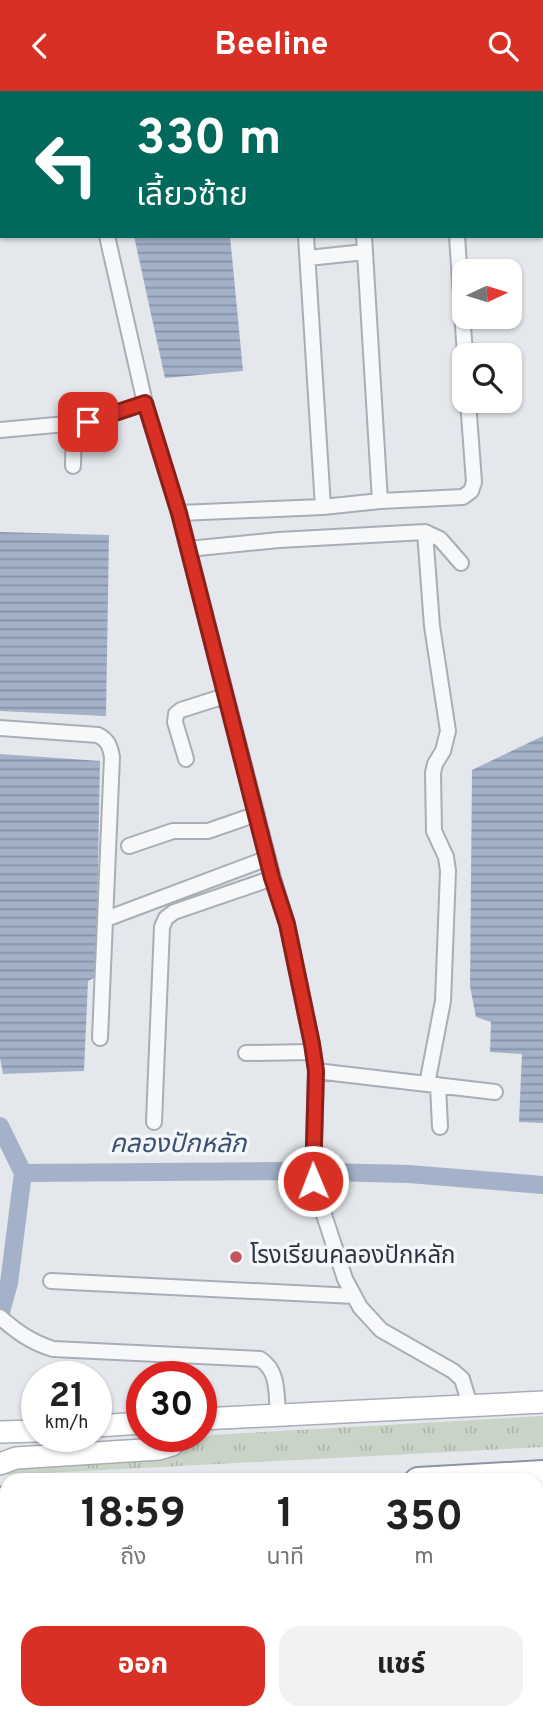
<!DOCTYPE html>
<html lang="th">
<meta charset="utf-8">
<style>
:root{--surface:#fff;--page:#f2f2f2;--text:#222;--muted:#767676;--accent:#d93025}
body{margin:0;font-family:Overpass,"Noto Sans Thai",sans-serif;background:var(--page);color:var(--text);height:100vh;display:flex;flex-direction:column;font-size:26px;white-space:nowrap}
*{box-sizing:border-box;margin:0}
p{font-size:23px;color:var(--muted)}
.icon{flex:none;width:38px;height:38px;fill:none;stroke:currentColor;stroke-width:2;stroke-linecap:round;stroke-linejoin:round}
.map{position:relative;flex:1;overflow:hidden}
.sheet{position:absolute;left:0px;top:1382px;width:544px;height:247px;display:flex;flex-direction:column;background:var(--surface);border-radius:21px 21px 0 0;box-shadow:0 2px 5px #0004}
.sheet>*{flex:none}
.banner{position:absolute;left:0px;top:0px;width:544px;height:147px;box-shadow:0 2px 5px #0004;background:#00695c;color:#fff;overflow:hidden}
.needle{width:46px;rotate:86deg}
.tools{position:absolute;left:452px;top:168px;display:grid;gap:14px}
.tools a{display:grid;place-items:center;width:70px;height:70px;border-radius:14px;background:var(--surface);box-shadow:0 2px 5px #0004;font-size:35px}
.speed{position:absolute;left:21px;top:1270px;display:flex;gap:14px;font-size:35px;font-weight:700;text-align:center}
.speed>*{display:grid;place-content:center;width:91px;height:91px;border-radius:50%;background:var(--surface);box-shadow:0 2px 5px #0004;line-height:1}
.speed small{font-size:18px;font-weight:400}
.speed .limit{border:10px solid #d22;background:#fff;color:#111}
.pin{position:absolute;display:grid;place-items:center;width:60px;height:60px;color:#fff;margin:-30px;border-radius:14px;box-shadow:0 4px 10px #0006}
.me{position:absolute;width:77px;margin:-38px;rotate:359deg;stroke-linejoin:round;filter:drop-shadow(0 0 5px #0008)}
.turn{display:flex;align-items:center;gap:24px;height:147px;padding:0 21px;font-size:32px}
.turn .icon{width:91px;height:91px;stroke-width:2.5}
.turn b{display:block;font-size:49px;line-height:60px}
.eta{display:flex;justify-content:space-evenly;align-items:center;height:119px;text-align:center}
.eta b{font-size:42px;font-weight:700;line-height:49px}
.action{display:flex;gap:14px;margin-top:auto;padding:14px 21px}
.action a{flex:1;height:80px;border-radius:21px;background:var(--accent);color:#fff;font-size:28px;font-weight:700;line-height:80px;text-align:center}
.action a+a{background:var(--page);color:var(--text)}
header{display:flex;justify-content:space-between;align-items:center;height:91px;padding:0 21px;background:var(--accent);color:#fff;font-size:32px;font-weight:700}
.map>svg:first-child{display:block}
.grass{fill:url(#grass-tufts)}
.forest{fill:url(#forest-crowns)}
.wetland{fill:url(#wetland-marsh)}
.water{fill:url(#water-rules)}
.lines{fill:none;stroke-linecap:round;stroke-linejoin:round}
.canal{stroke:#a3b2c8;stroke-width:18}
.minor-casing{stroke:#a9adb5;stroke-width:18}
.secondary-casing{stroke:#a9adb5;stroke-width:24}
.motorway-casing{stroke:#8d93a1;stroke-width:30}
.minor{stroke:#f7f8fa;stroke-width:14}
.secondary{stroke:#fff;stroke-width:21}
.motorway{stroke:#fff;stroke-width:26}
.route-casing{stroke:#8d1f18;stroke-width:18}
.route{stroke:#d93025;stroke-width:12}
.poi-dot{fill:#c5545d;stroke:#f4f6f8;stroke-width:2.5}
.labels{text-anchor:middle;dominant-baseline:central;stroke-width:7;stroke-linejoin:round;paint-order:stroke}
.poi-label{font-size:24px;fill:#2d3343;stroke:#f4f6f8;text-anchor:start}
.water-label{font-size:26px;font-style:italic;fill:#3a5074;stroke:#f4f6f8}
</style>
<header><svg class="icon" aria-label="back" viewBox="0 0 24 24"><path d="M15 5l-7 7 7 7"/></svg>Beeline<svg class="icon" aria-label="search" viewBox="0 0 24 24"><circle cx="10" cy="10" r="6"/><path d="M15 15l6 6"/></svg></header>
<div class="map">
<svg width="543" height="1629" viewBox="0 0 543 1629">
<defs>
<pattern id="grass-tufts" width="24" height="20" patternUnits="userSpaceOnUse" patternTransform="scale(1.75)"><rect width="24" height="20" fill="#c9d4c6"/><path d="M3 7l-1-3M5 7V3M7 7l1-3M15 17l-1-3M17 17v-4M19 17l1-3" fill="none" stroke="#adb6ab"/></pattern>
<pattern id="forest-crowns" width="20" height="18" patternUnits="userSpaceOnUse" patternTransform="scale(1.75)"><rect width="20" height="18" fill="#c9d4c6"/><path d="M2 6a3 3 0 1 1 6 0M12 15a3 3 0 1 1 6 0" fill="none" stroke="#adb6ab"/></pattern>
<pattern id="wetland-marsh" width="20" height="14" patternUnits="userSpaceOnUse" patternTransform="scale(1.75)"><rect width="20" height="14" fill="#c9d4c6"/><path d="M1 5h8M5 5V1M11 12h8M15 12V8" fill="none" stroke="#adb6ab"/></pattern>
<pattern id="water-rules" width="6" height="5" patternUnits="userSpaceOnUse" patternTransform="scale(1.75)"><rect width="6" height="5" fill="#a3b2c8"/><path d="M0 2.5h6" fill="none" stroke="#8591a4"/></pattern>
</defs>
<rect width="100%" height="100%" fill="#e4e7eb"/>
<!-- grass -->
<path class="grass" d="M543,1325V1356L8,1384L9,1377L183,1354L212,1344Z"/>
<!-- forest -->
<path class="forest" d="M537,1598H543V1629H94L97,1625L117,1622H537Z"/>
<!-- wetland -->
<path class="wetland" d="M7,1615V1622H117L97,1625L94,1629H0V1616Z"/>
<!-- water -->
<path class="water" d="M134,145H230L243,280L165,287Z
M0,441L109,444L106,625L0,620Z
M543,645V1032L519,1031L522,963L490,961L491,931L476,926L470,895L472,679Z
M0,663L100,670L96,886L88,890L84,980L3,983L0,967Z"/>
<g class="lines">
<!-- canal -->
<path class="canal" d="M0,1035L23,1082L9,1192L0,1224
M23,1082L284,1080L409,1083L543,1094"/>
<!-- minor casing -->
<g class="minor-casing">
<path id="minor" d="M87,0V2
M537,0V2
M542,83L543,90
M107,145L145,312L179,422L273,787L287,833L312,953L316,980L313,1090L345,1188L360,1216L381,1239L453,1280L462,1288L470,1314
M306,145L323,416
M364,145L380,410L463,406L471,400L474,391L468,310
M457,145L465,264
M308,167L365,161
M0,339L88,331L145,312
M73,375L74,331
M179,422L323,416L380,410
M425,441L432,535L448,640L443,660L435,673L433,682L434,740L446,766L448,780L443,910L427,993
M188,458L279,449L425,441L440,448L461,472
M0,637L98,644C108,649 110,655 112,666L100,947
M186,668L175,631L176,623L181,619L225,605
M129,755L173,740H208L257,723
M106,828L268,767
M246,962L313,961
M316,980L495,1001
M438,994L440,1036
M154,1031L162,836L166,827L174,821L273,787
M51,1190L354,1205
M0,1226C17,1241 31,1251 53,1258L260,1268C279,1280 276,1302 278,1323"/>
</g>
<!-- secondary casing -->
<g class="secondary-casing">
<path id="secondary" d="M201,1328L543,1311
M96,1335L142,1332
M0,1341L37,1340
M0,1373L16,1367L159,1358L172,1354L176,1346
M537,1499L543,1498
M0,1501H7
M0,1530L7,1529"/>
</g>
<!-- motorway casing -->
<g class="motorway-casing">
<path id="motorway" d="M418,1390L543,1383
M0,1410L7,1409
M537,1429H543
M0,1458L7,1457"/>
</g>
<!-- minor -->
<use href="#minor" class="minor"/>
<!-- secondary -->
<use href="#secondary" class="secondary"/>
<!-- motorway -->
<use href="#motorway" class="motorway"/>
</g>
<g class="lines">
<!-- route casing -->
<g class="route-casing">
<path id="route" d="M88,331L145,312L179,422L272,787L287,833L312,953L316,980L313,1090"/>
</g>
<!-- route -->
<use href="#route" class="route"/>
</g>
<!-- markers -->
<circle class="poi-dot" cx="236" cy="1166" r="7"/>
<g class="labels">
<!-- poi labels -->
<g class="poi-label">
<text x="250" y="1166">โรงเรียนคลองปักหลัก</text>
</g>
<!-- water labels -->
<g class="water-label">
<text x="178" y="1054">คลองปักหลัก</text>
</g>
</g>
</svg>
<div class="tools">
<a><svg class="needle" viewBox="-14 -14 28 28"><path d="M0-13l5 13h-10z" fill="#e53935"/><path d="M0 13l5-13h-10z" fill="#767676"/></svg></a>
<a><svg class="icon" aria-label="search" viewBox="0 0 24 24"><circle cx="10" cy="10" r="6"/><path d="M15 15l6 6"/></svg></a>
</div>
<div class="speed"><div>21<small>km/h</small></div><div class="limit">30</div></div>
<div class="pin" style="left:88px;top:331px;background:#d93025"><svg class="icon" aria-label="arrive" viewBox="0 0 24 24"><path d="M6 21V4h12l-3 4 3 4H6"/></svg></div>
<svg class="me" style="left:313px;top:1090px" viewBox="-20 -20 40 40"><circle r="17" fill="#d93025" stroke="#fff" stroke-width="3"/><path d="M0-11L8 9 0 5-8 9z" fill="#fff"/></svg>
<div class="banner">
<div class="turn"><svg class="icon" aria-label="left" viewBox="0 0 24 24"><path d="M17 20v-9H6M10 6l-5 5 5 5"/></svg><div><b>330 m</b>เลี้ยวซ้าย</div></div>
</div>
<section class="sheet">
<div class="eta">
<div><b>18:59</b><p>ถึง</p></div>
<div><b>1</b><p>นาที</p></div>
<div><b>350</b><p>m</p></div>
</div>
<div class="action"><a>ออก</a><a>แชร์</a></div>
</section>
</div>
